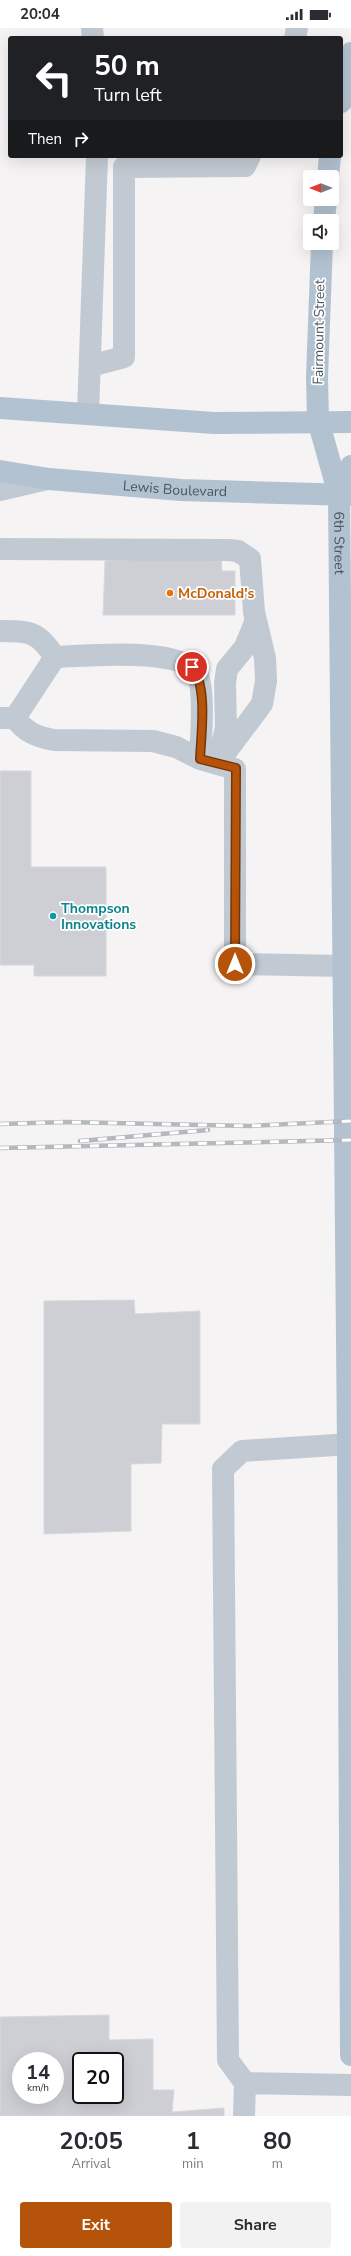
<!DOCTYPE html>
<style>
:root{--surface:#fff;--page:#f2f2f3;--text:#2b2b33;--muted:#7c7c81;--accent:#b45309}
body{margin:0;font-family:"Nunito Sans",sans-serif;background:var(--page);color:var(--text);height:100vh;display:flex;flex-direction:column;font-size:15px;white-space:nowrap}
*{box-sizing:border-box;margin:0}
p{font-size:13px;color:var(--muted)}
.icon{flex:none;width:22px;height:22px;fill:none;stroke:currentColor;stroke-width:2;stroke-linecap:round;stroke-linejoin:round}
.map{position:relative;height:2088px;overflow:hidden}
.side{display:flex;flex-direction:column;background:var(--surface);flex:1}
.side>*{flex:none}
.top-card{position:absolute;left:8px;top:8px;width:335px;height:122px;border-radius:4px;box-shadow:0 4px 16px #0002;background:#202124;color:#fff;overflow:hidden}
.needle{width:26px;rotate:270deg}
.buttons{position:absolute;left:303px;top:142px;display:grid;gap:8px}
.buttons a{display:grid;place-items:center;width:36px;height:36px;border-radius:4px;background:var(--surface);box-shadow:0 4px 16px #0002;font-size:20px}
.speed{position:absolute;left:12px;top:2024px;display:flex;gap:8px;font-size:20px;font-weight:700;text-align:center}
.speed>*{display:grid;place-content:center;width:52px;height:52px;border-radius:50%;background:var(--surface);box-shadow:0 4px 16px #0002;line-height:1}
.speed small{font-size:10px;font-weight:400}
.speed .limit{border:2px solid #111;border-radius:6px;background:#fff;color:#111}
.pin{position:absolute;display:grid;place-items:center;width:34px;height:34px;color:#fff;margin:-17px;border:2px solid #fff;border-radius:50%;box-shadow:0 1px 4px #0007}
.me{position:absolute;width:44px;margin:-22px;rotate:0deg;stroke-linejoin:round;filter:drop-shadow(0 0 3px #0008)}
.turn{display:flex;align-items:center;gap:14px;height:84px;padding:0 20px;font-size:18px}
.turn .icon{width:52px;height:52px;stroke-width:2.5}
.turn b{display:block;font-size:28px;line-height:34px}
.then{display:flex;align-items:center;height:38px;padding:0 20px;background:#0003;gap:8px;font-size:15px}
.eta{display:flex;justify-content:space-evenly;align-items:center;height:68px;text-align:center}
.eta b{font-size:24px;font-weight:700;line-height:28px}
.primary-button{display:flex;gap:8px;margin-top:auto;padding:8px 20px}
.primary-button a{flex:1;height:46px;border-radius:4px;background:var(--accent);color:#fff;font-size:16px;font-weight:700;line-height:46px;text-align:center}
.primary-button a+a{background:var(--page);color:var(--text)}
.status{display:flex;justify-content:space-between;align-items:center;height:28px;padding:0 20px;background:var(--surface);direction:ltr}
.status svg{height:11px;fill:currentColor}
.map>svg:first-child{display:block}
.building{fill:#cdcfd5;stroke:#d7d9de;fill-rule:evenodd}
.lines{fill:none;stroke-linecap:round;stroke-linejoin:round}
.minor{stroke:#c1cad2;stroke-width:22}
.major{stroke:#b3c2d1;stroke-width:22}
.rail-casing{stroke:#b5b8bd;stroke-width:4.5}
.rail{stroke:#fff;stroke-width:3;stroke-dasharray:9;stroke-linecap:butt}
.route-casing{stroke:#753606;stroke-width:10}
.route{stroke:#b45309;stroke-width:7}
.food-dot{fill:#e8710a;stroke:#fff;stroke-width:1.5}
.culture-dot{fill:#0f9aa8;stroke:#fff;stroke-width:1.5}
.labels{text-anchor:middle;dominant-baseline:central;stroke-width:3.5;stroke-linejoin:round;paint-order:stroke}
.street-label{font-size:14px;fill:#4a5661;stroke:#fff}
.food-label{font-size:14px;font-weight:bold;fill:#c56008;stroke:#fff;text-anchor:start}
.culture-label{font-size:14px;font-weight:bold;fill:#0d838f;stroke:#fff;text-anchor:start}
</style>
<div class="status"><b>20:04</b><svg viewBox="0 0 49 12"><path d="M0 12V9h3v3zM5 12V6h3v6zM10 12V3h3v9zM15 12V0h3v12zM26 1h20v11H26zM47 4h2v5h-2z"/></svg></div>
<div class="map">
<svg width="351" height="2088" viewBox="0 0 351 2088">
<rect width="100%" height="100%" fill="#f5f3f3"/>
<!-- building -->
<path class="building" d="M221,527L222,543H235V587H103L105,533Z
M0,743H31V839H106V948H34V937H0Z
M134,1272L135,1286L200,1283V1396H162L161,1435L131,1436V1503L44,1506V1273Z
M109,1987V2012L153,2011V2062H174L172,2084L224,2080V2088H0V1989ZM21,2033H55V2067H21ZM81,2033H115V2067H81Z"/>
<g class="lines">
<!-- minor -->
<path class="minor" d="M92,0L93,10
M295,10L297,0
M90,338L124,329V139L245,138L250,128
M88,386L97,128
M0,462L47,451
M0,521L228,522L238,523L250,531L254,584L265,630L266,653L262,676L217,736
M0,603C30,603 37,603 55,629
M0,690H15C25,704 37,709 54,712L153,713L176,719L200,731L235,741V936L344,938
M15,690L55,629C84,628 182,618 197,646C205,660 201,713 200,731
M219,729L226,700L225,655L227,641L245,619L256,592
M245,2055L228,2032L223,1441L242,1423L351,1416
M244,2088L245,2055L351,2057"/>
<!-- major -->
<g class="major">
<path d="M341,74L351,25"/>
<path d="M328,149L330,128"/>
<path d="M324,193L326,171"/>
<path id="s1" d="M322,215L317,349L318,392L339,467L348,1416L351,2027"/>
<path d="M0,380L214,395L351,394"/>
<path id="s2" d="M0,443L49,451L181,462L351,467"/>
<path d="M339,467L351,438"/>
</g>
<!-- rail casing -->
<g class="rail-casing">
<path id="rail" d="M0,1096L66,1094L249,1098L351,1093
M80,1113L208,1102
M0,1120L351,1112"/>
</g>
<!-- rail -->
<use href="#rail" class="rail"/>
</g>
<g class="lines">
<!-- route casing -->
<g class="route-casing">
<path id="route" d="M192,639C208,658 201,707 200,731L236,740L235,936"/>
</g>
<!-- route -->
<use href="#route" class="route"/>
</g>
<!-- markers -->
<circle class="food-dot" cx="170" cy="565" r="4"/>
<circle class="culture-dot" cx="53" cy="888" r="4"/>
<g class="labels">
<!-- street labels -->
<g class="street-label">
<text transform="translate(319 304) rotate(-89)">Fairmount Street</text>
<text stroke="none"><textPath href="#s2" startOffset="176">Lewis Boulevard</textPath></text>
<text stroke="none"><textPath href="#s1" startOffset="303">6th Street</textPath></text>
</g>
<!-- food labels -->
<g class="food-label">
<text x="178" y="565">McDonald's</text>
</g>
<!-- culture labels -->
<g class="culture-label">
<text x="61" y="880">Thompson<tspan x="61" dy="16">Innovations</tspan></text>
</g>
</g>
</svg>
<div class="buttons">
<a><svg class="needle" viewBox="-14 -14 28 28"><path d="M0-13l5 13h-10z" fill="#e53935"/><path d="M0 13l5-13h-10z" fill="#7c7c81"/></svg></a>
<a><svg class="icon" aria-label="sound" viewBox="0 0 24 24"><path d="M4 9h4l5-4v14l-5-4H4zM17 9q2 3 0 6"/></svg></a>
</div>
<div class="speed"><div>14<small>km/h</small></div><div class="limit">20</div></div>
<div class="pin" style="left:192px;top:639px;background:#d93025"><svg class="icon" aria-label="arrive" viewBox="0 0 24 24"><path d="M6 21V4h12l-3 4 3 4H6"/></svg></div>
<svg class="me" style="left:235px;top:936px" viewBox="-20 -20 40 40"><circle r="17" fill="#b45309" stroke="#fff" stroke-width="3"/><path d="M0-11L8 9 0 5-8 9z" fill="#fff"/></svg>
<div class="top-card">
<div class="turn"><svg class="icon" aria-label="left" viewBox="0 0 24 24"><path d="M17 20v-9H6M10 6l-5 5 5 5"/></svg><div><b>50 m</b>Turn left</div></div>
<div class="then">Then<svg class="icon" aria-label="right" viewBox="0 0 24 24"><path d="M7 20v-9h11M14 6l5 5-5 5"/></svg></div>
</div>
</div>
<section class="side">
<div class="eta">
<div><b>20:05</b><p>Arrival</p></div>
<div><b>1</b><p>min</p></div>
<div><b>80</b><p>m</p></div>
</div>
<div class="primary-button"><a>Exit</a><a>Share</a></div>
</section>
